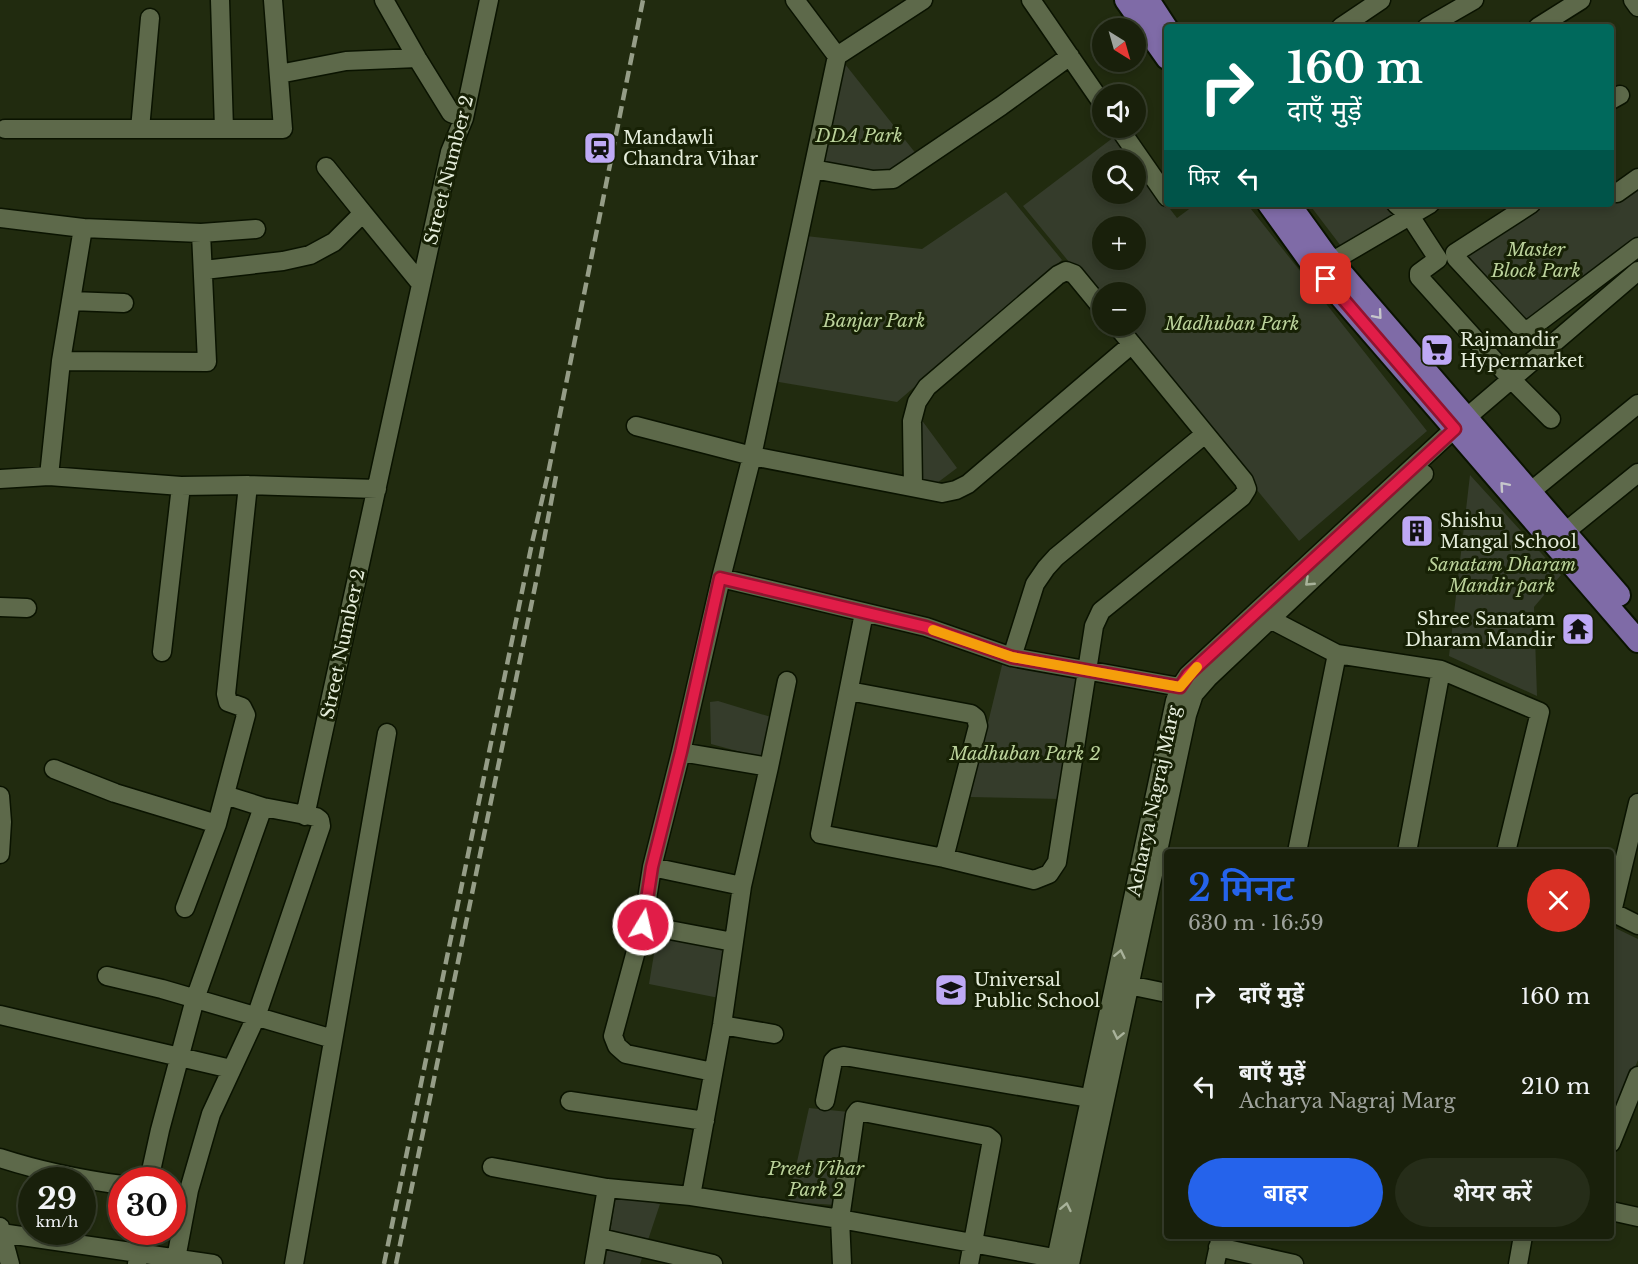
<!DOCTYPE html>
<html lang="hi">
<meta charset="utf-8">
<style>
:root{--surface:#19200b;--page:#262d19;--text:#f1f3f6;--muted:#9fa39d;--line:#373e2c;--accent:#2563eb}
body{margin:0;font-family:"Libre Baskerville","Noto Sans Devanagari",serif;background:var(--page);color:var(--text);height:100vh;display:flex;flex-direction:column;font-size:22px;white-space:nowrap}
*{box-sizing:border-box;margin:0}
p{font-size:20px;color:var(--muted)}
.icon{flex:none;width:33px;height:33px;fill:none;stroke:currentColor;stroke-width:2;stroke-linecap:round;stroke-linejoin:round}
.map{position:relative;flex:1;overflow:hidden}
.details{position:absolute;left:1164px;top:849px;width:450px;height:390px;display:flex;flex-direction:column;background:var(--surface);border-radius:6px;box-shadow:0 3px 9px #0003,0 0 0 2px var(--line)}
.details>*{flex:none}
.hud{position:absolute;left:1164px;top:24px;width:450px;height:183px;border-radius:6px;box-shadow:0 3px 9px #0003,0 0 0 2px var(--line);background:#00695c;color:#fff;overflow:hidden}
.needle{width:39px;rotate:143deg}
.fabs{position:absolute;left:1092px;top:18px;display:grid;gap:12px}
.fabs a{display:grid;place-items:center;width:54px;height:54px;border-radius:50%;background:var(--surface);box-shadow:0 3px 9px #0003,0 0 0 2px var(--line);font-size:30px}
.speed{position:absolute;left:18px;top:1167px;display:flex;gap:12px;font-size:30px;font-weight:700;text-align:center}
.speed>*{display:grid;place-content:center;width:78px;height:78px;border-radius:50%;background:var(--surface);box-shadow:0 3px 9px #0003,0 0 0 2px var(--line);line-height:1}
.speed small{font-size:15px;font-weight:400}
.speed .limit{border:9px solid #d22;background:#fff;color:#111}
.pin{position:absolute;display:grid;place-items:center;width:51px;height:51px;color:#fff;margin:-26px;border-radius:12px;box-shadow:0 3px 9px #0006}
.me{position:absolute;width:66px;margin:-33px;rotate:9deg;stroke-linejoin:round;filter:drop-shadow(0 0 4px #0008)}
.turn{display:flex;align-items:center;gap:21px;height:126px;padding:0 24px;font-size:27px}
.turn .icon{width:78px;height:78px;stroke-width:2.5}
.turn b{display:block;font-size:42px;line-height:51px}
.then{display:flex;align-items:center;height:57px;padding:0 24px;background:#0003;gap:12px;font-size:22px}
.round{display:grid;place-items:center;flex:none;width:63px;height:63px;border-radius:32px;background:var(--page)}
.summary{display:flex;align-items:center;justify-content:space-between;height:102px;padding:0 24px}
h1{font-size:36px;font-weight:600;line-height:45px;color:var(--accent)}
.button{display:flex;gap:12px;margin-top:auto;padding:12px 24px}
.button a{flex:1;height:69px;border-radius:36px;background:var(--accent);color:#fff;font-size:24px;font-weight:600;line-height:69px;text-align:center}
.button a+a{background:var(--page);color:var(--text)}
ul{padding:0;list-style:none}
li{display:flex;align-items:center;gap:18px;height:90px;padding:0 24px}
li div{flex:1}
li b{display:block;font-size:22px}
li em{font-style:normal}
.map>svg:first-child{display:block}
.green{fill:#353c2b;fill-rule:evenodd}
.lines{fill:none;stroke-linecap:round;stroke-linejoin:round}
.minor-casing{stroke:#0a1300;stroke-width:21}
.major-casing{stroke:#0a1300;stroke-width:26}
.minor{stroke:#5d694a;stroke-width:18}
.major{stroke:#7f6ba7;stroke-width:22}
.rail{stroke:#959d87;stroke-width:4.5;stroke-dasharray:12 6;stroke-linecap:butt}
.oneway{stroke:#c6c6cb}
.oneway2{stroke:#a8b29a}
.route-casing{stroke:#92132f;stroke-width:15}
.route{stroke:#e11d48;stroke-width:10}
.slow{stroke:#f59e0b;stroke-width:10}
.labels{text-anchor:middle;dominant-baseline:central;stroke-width:6;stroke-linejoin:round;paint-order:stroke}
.park-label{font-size:18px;font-style:italic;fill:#bbd29b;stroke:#172105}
.poi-label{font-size:18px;fill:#e5eddb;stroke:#172105;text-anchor:start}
.street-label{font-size:18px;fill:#e5eddb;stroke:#172105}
</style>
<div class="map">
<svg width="1638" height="1264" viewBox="0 0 1638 1264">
<rect width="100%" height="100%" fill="#212b0f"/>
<!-- green -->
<path class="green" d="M841,59L917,155L892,173L820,163Z
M1114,137L1132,160H1102V194H1136V165L1177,218L1196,204H1247L1427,431L1299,541L1122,326H1136V292H1102V302L1023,206ZM1102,226H1136V260H1102Z
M1638,184V243L1527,325L1458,253L1539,204H1611V199L1613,202Z
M1006,192L1062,260L897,402L773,381L806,236L922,249Z
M1309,204H1390L1404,217L1344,250Z
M915,411L957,468L925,492L920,482Z
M1470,475L1561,575L1534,607L1537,696L1449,656Z
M1004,657L1083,679L1061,799L970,797Z
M718,701L771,717L763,758L711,744L710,702Z
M1611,926L1638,939V1060L1611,1126Z
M658,930L733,944L724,999L649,984Z
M809,1108L849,1112L836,1205L788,1202Z
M616,1195L660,1204L640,1264H605Z"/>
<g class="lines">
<!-- minor casing -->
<g class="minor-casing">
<path id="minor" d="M220,0L224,129
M384,0L417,58L451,113L464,118
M795,0L837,56L923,0
M1031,0L1102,103
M1633,0L1638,7
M1341,27L1381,0
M1427,27L1474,0
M1538,27L1581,0
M279,74L346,61L417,58
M1611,100L1620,95
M1119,128L1167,197
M5,129H283L273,0
M140,129L150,18
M813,169L873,180L893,179L1001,106L1070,56
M1611,191L1617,193L1638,178
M1396,204L1410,216L1438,259L1419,273V277L1511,379L1551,419
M1531,204L1455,253L1456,258L1522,329L1531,328L1638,247
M363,213L421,284
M0,218L83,228L201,233
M1331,262L1430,204
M204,270L283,261L310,255L334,242L363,213L326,167
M71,301L124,303
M61,361L83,228
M636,426L752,456L942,493L956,490L968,484L1132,344
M49,476L61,361L207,362L201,233L256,229
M0,479L49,476L181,486L248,485L377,489
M913,487L912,421L917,402L927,387L1058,275L1066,271L1074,274L1102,308
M1530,492L1638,404
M1565,532L1638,473
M721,578L752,456L837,56
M0,607L27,608
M864,613L820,834L944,858L1034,880L1049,874L1057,862L1094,626L1101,611L1242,497L1247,489L1244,481L1117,326
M1270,619L1337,654L1297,852
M162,652L181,486
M1337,654L1441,670
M1012,657L1035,584L1046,568L1056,557L1205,434
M849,691L971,714L976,718L978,726L944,858
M681,752L769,767L742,886
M769,767L787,681
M54,769L115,793L217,824
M0,796L2,822L0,854
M1638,803L1612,912L1638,925
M305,816L450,152L464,118L489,0
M1407,852L1441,670L1540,712L1506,852
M652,867L742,886L722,1025L691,1196
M185,908L217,824L246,715L242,707L228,702L226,694L248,485
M643,925L733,942
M107,976L162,989L333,1039
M1119,983L1167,993
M0,1015L231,1069
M722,1025L774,1034
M713,1072L626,1054L617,1046L613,1036L643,925L652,867L681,752L721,578L926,627L1012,657L1180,687L1194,694
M570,1101L705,1121
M825,1101L833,1061L836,1058L844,1056L1089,1098
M1611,1143L1638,1076
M0,1158C40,1171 79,1179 122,1185
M492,1167L607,1188L691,1196L840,1219L1065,1260
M149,1180L160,1130L195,999L263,807
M1611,1211L1638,1217
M0,1227L10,1264
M1,1233L213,1264
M600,1238L713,1264
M1218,1247L1294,1264
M137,1264L141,1232
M175,1264L189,1190L211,1114L256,1017L321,826L320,820L316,817L263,807L225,795
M294,1264L387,733
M594,1264L607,1188
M842,1264L840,1219L855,1115L858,1111L987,1136L992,1140L969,1264
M1055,1264L1175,701L1180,687L1188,675L1466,418L1638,271
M1070,1264L1187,715L1194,694L1208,678L1424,474
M1215,1264L1221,1236
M1518,1264L1523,1236"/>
</g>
<!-- major casing -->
<g class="major-casing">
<path id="major" d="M1126,0L1167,58
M1148,0L1167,29
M1269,204L1310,261L1638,641
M1289,204L1325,254L1619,595"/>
</g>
<!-- minor -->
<use href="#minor" class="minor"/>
<!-- major -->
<use href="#major" class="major"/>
<!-- rail -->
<path class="rail" d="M384,1264L532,543L548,474L643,0
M396,1264L537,577L556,476"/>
</g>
<!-- one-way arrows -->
<defs><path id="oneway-chevron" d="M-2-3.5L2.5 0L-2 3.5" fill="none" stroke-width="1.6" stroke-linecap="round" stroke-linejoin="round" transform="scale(1.5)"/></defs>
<g class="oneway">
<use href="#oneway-chevron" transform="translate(1378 315) rotate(49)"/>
<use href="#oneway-chevron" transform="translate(1504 486) rotate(-131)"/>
</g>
<g class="oneway2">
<use href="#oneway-chevron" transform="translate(1309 582) rotate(137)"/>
<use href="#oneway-chevron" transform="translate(1120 954) rotate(-78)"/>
<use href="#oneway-chevron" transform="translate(1118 1035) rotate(102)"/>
<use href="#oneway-chevron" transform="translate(1066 1207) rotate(-78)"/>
</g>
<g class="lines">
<!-- route casing -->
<g class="route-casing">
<path id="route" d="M643,925L652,867L681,752L720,578L926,627L1012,657L1180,687L1188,675L1455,429L1326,279"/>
</g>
<!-- route -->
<use href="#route" class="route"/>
<!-- slow -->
<path class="slow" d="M933,630L1012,657L1180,687L1197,667"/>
</g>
<!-- icons -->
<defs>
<g id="station-square" transform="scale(1.725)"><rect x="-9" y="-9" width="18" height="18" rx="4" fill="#bea9f5" stroke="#172105"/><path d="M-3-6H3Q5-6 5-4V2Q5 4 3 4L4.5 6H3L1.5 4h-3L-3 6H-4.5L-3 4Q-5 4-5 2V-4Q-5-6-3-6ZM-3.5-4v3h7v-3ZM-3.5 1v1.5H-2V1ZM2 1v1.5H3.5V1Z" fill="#111"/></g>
<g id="supermarket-square" transform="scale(1.725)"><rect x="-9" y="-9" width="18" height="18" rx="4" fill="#bea9f5" stroke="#172105"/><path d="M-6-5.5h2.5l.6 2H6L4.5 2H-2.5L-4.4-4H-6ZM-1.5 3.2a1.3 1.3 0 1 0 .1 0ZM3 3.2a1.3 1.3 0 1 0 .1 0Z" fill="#111"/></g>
<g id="building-square" transform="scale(1.725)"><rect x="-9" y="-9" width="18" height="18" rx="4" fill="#bea9f5" stroke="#172105"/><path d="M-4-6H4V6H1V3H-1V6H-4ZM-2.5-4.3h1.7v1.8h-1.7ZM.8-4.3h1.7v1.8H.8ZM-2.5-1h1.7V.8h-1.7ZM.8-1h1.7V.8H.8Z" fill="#111"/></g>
<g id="temple-square" transform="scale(1.725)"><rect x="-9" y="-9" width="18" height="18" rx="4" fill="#bea9f5" stroke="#172105"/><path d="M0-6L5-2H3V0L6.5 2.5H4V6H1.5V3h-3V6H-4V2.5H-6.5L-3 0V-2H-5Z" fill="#111"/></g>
<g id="school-square" transform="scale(1.725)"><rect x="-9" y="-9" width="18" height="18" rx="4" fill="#bea9f5" stroke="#172105"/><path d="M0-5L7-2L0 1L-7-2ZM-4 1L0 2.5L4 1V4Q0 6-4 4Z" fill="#111"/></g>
</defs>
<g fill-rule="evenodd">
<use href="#station-square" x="600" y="148"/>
<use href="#supermarket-square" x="1437" y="350"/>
<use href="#building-square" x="1417" y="531"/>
<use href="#temple-square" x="1578" y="629"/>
<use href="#school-square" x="951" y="990"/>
</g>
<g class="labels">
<!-- park labels -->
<g class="park-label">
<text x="859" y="136">DDA Park</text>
<text x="1536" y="250">Master<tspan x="1536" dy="21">Block Park</tspan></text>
<text x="874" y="321">Banjar Park</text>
<text x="1232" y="324">Madhuban Park</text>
<text x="1502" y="565">Sanatam Dharam<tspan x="1502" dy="21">Mandir park</tspan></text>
<text x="1025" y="754">Madhuban Park 2</text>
<text x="816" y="1169">Preet Vihar<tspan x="816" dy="21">Park 2</tspan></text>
</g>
<!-- poi labels -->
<g class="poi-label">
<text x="623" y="138">Mandawli<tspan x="623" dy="21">Chandra Vihar</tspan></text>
<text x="1460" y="340">Rajmandir<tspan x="1460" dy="21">Hypermarket</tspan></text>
<text x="1440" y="521">Shishu<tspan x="1440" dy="21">Mangal School</tspan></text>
<text x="1555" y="619" text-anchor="end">Shree Sanatam<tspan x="1555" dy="21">Dharam Mandir</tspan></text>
<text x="974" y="980">Universal<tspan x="974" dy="21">Public School</tspan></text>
</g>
<!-- street labels -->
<g class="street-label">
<text transform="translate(449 170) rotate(-76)">Street Number 2</text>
<text transform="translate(343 644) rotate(-78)">Street Number 2</text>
<text transform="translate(1154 801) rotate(-78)">Acharya Nagraj Marg</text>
</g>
</g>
</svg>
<div class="fabs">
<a><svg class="needle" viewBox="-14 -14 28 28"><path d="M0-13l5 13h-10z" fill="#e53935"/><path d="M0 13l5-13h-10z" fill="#9fa39d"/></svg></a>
<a><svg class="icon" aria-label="sound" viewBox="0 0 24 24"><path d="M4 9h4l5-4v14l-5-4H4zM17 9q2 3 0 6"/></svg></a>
<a><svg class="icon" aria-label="search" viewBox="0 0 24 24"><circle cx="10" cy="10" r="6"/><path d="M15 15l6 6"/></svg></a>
<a>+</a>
<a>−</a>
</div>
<div class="speed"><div>29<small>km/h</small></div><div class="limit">30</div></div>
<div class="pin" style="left:1326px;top:279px;background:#d93025"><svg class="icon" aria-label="arrive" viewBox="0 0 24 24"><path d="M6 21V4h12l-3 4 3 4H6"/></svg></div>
<svg class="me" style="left:643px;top:925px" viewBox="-20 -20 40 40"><circle r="17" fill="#e11d48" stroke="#fff" stroke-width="3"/><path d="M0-11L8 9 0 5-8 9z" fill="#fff"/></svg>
<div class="hud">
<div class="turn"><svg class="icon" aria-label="right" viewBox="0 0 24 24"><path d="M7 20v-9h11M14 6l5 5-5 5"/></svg><div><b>160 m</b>दाएँ मुड़ें</div></div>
<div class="then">फिर<svg class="icon" aria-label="left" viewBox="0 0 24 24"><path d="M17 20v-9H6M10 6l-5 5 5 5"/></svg></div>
</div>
<section class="details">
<div class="summary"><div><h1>2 मिनट</h1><p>630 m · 16:59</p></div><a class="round" style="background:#d93025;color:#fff"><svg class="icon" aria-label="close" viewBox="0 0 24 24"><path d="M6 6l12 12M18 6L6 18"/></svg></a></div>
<ul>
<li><svg class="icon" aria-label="right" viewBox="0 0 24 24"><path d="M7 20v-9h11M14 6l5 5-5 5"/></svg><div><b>दाएँ मुड़ें</b></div><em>160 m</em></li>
<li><svg class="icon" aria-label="left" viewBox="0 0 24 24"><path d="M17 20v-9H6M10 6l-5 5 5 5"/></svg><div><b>बाएँ मुड़ें</b><p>Acharya Nagraj Marg</p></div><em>210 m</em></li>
</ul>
<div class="button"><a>बाहर</a><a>शेयर करें</a></div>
</section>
</div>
